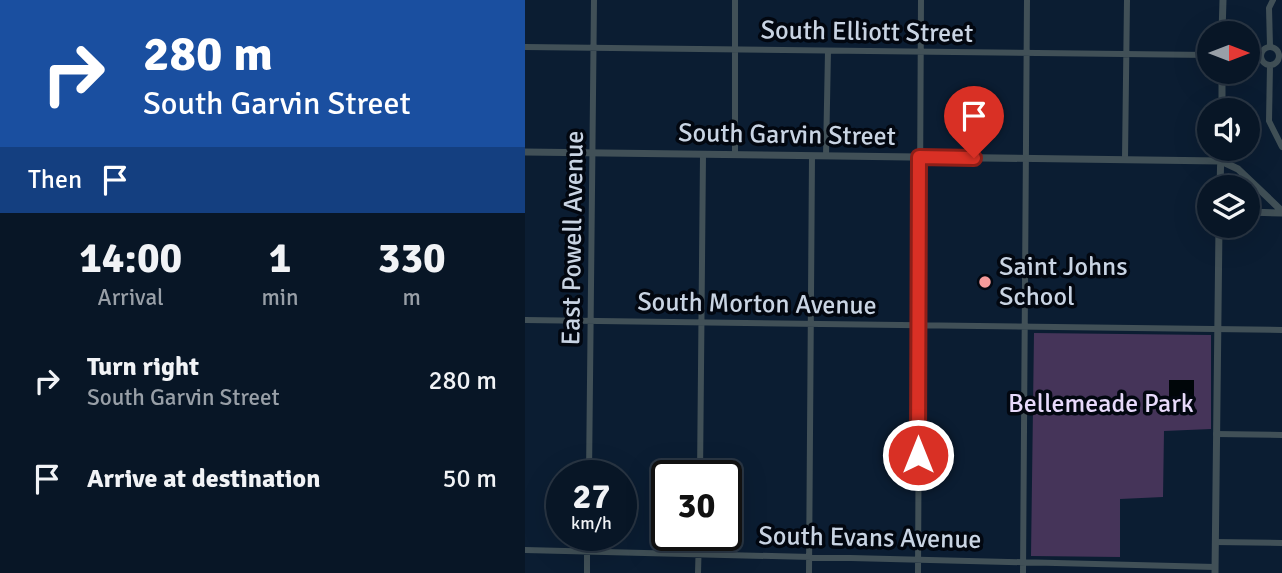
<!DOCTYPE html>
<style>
:root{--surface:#081626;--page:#111f2e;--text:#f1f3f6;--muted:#989fa7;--line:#293543}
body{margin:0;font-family:Signika,sans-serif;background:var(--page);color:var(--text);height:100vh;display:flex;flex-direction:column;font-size:26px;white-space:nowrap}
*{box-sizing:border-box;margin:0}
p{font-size:23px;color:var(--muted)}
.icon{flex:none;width:38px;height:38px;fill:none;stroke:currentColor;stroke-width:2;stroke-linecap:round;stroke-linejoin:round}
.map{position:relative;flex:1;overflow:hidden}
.side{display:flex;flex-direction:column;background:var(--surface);width:525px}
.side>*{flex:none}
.guide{background:#1a4fa0;color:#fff;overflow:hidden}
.needle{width:46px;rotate:90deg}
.buttons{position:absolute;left:672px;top:21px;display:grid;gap:14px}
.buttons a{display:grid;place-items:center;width:63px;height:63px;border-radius:50%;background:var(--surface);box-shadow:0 7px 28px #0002,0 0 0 2px var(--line);font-size:35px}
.speed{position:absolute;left:21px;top:460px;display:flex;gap:14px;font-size:35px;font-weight:700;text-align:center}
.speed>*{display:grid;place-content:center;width:91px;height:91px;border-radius:50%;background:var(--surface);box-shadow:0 7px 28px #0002,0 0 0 2px var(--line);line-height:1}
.speed small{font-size:18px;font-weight:400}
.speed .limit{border:4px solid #111;border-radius:10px;background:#fff;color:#111}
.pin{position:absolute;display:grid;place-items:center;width:60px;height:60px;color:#fff;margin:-72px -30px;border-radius:50% 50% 50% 0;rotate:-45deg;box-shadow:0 0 7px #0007}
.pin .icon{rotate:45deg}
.me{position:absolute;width:77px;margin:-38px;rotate:0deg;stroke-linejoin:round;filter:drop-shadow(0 0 5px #0008)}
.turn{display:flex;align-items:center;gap:24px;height:147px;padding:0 28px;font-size:32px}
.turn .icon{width:91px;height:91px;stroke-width:2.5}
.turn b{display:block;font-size:49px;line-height:60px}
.then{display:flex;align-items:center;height:66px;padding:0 28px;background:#0003;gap:14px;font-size:26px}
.eta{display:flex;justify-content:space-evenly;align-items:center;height:119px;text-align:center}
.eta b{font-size:42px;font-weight:700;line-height:49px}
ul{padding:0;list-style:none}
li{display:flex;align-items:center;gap:21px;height:98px;padding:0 28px}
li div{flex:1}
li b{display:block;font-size:26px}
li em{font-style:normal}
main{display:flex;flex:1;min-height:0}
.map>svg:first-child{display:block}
.green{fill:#453459}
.water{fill:#000609}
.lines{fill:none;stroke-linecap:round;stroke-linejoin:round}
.minor{stroke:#415057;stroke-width:6}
.tertiary{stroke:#415057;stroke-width:7}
.route-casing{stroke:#8d1f18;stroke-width:18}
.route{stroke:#d93025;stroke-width:12}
.poi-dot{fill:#f59b9b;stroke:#020710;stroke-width:2.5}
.labels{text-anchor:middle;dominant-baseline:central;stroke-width:7;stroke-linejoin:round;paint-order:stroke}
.street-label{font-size:26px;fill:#c9d4e3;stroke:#020710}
.poi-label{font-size:26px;fill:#c9d4e3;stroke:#020710;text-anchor:start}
.park-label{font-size:26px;fill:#e8dafb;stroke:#020710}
</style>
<main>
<section class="side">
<div class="guide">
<div class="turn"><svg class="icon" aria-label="right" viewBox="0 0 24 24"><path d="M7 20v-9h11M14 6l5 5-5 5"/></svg><div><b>280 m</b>South Garvin Street</div></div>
<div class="then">Then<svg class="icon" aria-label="arrive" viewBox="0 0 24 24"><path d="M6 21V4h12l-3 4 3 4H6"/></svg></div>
</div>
<div class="eta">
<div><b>14:00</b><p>Arrival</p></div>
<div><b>1</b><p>min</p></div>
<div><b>330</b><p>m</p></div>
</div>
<ul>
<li><svg class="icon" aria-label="right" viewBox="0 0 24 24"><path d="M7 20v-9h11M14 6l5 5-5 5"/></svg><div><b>Turn right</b><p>South Garvin Street</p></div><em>280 m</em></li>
<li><svg class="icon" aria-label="arrive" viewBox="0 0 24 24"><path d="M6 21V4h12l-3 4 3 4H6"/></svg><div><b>Arrive at destination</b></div><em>50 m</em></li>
</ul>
</section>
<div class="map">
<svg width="757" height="573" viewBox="0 0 757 573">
<rect width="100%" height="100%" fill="#0b1d32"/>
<!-- green -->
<path class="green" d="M509,333L686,335V429L639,431L638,497L595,499V557L506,556Z"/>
<!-- water -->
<path class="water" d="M644,380H669V407L659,405V400H644Z"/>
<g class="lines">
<!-- minor -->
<path class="minor" d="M210,0V154
M745,46L744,8L748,0
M736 56a9 9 0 1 1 18 0a9 9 0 1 1-18 0Z
M0,47L684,55
M745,65L744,121L757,147
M301,156L303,51
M600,158L602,0
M0,320L757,330
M691,434L757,435
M64,476L69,0
M175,476L178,155
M690,542L757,543
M0,550L690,567
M62,573V536
M173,573L174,536
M284,573L287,156
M393,573L396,0
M498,573L502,0"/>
<!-- tertiary -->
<path class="tertiary" d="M697,33L698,0
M697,110V72
M0,152L696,161L713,169L757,211
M695,187L696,149
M723,212L757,213
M690,573L694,226"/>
</g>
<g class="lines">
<!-- route casing -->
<g class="route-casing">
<path id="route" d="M393,455L394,157L449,158"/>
</g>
<!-- route -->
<use href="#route" class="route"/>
</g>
<!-- markers -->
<circle class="poi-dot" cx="460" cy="282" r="7"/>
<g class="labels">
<!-- street labels -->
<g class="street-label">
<text transform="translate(342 32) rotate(1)">South Elliott Street</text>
<text transform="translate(262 135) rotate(1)">South Garvin Street</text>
<text transform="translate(48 238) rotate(-89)">East Powell Avenue</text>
<text transform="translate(232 304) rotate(1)">South Morton Avenue</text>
<text transform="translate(345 538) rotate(1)">South Evans Avenue</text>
</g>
<!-- poi labels -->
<g class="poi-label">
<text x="474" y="267">Saint Johns<tspan x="474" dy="30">School</tspan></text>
</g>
<!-- park labels -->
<g class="park-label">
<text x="576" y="404">Bellemeade Park</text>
</g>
</g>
</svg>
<div class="buttons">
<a><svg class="needle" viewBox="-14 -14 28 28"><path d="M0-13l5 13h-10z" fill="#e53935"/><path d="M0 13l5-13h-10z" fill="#989fa7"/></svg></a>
<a><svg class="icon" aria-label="sound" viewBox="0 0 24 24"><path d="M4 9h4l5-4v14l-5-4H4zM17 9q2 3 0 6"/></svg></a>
<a><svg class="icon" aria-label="layers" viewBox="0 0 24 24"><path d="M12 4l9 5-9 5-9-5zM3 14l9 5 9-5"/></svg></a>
</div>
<div class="speed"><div>27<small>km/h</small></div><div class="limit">30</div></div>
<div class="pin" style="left:449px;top:158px;background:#d93025"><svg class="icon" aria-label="arrive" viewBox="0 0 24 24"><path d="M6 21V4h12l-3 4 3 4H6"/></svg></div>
<svg class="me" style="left:393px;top:455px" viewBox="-20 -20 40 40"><circle r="17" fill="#d93025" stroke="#fff" stroke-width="3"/><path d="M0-11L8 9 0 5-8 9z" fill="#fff"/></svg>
</div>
</main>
